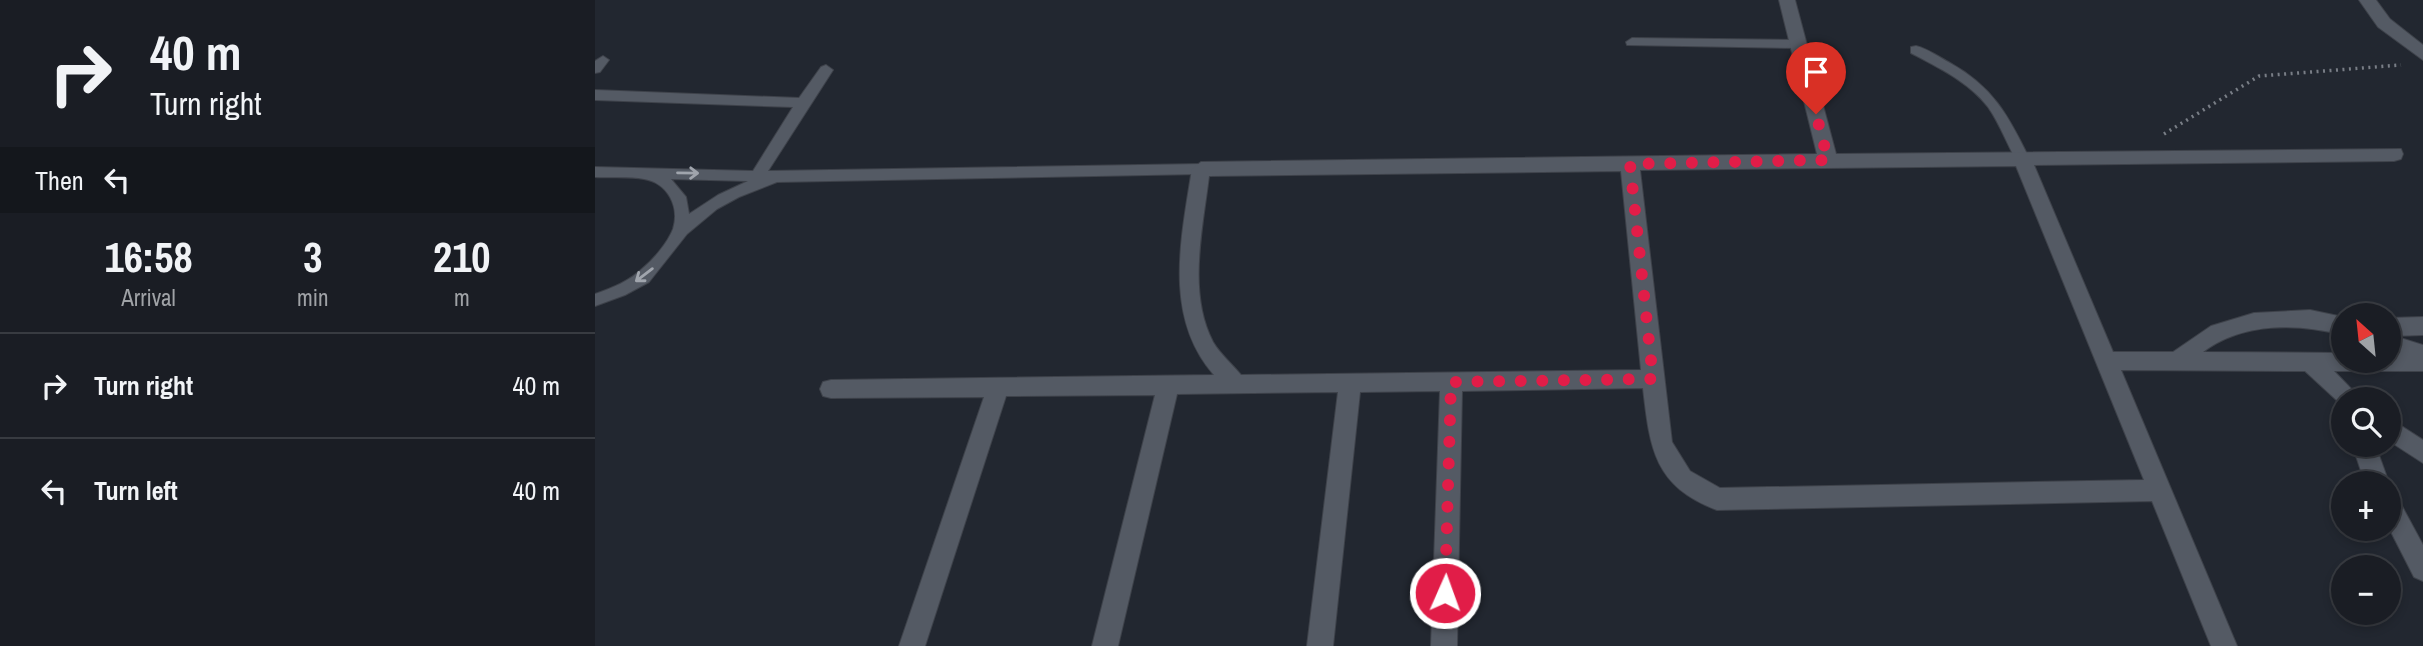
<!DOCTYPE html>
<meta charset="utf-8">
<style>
:root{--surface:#1a1d24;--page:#23262c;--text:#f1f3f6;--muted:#9fa2a6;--line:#383b41}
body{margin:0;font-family:"Archivo Narrow",sans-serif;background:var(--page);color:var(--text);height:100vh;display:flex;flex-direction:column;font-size:26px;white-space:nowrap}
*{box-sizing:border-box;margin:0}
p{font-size:23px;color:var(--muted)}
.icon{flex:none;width:38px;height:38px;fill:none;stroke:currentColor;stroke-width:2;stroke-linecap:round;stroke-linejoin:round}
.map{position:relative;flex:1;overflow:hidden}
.drawer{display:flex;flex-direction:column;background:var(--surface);width:595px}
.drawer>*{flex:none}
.banner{background:#1a1d24;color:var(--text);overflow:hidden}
.needle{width:46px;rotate:333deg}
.buttons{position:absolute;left:1736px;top:303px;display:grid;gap:14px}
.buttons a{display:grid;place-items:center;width:70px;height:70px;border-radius:50%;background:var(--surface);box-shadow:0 4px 10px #0003,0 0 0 2px var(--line);font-size:35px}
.pin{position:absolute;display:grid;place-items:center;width:60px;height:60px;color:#fff;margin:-72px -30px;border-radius:50% 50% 50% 0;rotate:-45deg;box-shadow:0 0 7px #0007}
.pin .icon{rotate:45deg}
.me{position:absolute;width:77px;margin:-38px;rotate:2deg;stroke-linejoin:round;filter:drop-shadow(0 0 5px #0008)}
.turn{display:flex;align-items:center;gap:24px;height:147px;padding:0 35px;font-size:32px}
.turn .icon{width:91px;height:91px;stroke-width:2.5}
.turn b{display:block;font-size:49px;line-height:60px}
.then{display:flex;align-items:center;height:66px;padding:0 35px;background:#0003;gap:14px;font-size:26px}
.eta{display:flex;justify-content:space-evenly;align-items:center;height:119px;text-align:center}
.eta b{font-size:42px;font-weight:700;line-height:49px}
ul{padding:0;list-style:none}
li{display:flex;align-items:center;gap:21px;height:105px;padding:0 35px;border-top:2px solid var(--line)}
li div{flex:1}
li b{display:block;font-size:26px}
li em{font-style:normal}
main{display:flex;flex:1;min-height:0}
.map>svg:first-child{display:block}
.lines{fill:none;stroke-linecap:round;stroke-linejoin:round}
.lane-casing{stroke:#3e424a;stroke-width:2}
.street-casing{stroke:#3e424a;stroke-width:2}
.path{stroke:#797e86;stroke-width:3.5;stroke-dasharray:2 4.5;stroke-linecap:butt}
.lane{fill:#545a64;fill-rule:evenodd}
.street{fill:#545a64;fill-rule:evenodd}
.oneway{stroke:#a0a5ad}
.route{stroke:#e11d48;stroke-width:12;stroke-dasharray:0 21.6}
</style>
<main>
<section class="drawer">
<div class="banner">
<div class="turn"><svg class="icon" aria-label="right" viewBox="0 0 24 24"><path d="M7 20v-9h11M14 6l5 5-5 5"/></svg><div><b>40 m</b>Turn right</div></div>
<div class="then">Then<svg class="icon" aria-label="left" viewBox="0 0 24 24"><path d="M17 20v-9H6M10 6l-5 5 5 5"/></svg></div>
</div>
<div class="eta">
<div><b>16:58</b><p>Arrival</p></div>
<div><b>3</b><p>min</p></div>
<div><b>210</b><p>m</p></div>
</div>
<ul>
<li><svg class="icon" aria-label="right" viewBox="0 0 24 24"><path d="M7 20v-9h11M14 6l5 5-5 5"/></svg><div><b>Turn right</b></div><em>40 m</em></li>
<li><svg class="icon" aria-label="left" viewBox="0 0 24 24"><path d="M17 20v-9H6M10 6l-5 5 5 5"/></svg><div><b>Turn left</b></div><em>40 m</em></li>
</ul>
</section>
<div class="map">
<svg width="1828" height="646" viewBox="0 0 1828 646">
<rect width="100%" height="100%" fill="#222730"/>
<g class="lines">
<!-- lane casing -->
<g class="lane-casing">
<path id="lane" d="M1037,38L1203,40L1209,44L1203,48L1032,45L1031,42Z
M1321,46C1333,49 1344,57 1355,63C1398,87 1413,115 1434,158L1432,162H1422C1412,144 1405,124 1393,107C1374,82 1344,68 1316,53V47Z
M8,56L14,60L5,72L0,73V61Z
M231,65L238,70L173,171L606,164L613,169L606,174L182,182L144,197L122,209L92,234L54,282L30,295L0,306V294C17,288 35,281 48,268C59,259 73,242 78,229C85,207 73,183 49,179C34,176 16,178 0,177V167L158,171L198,107L0,100V90L204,98L226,67ZM76,179L153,181L123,195L94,214L91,197Z"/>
</g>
<!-- street casing -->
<g class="street-casing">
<path id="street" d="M1184,0H1200L1241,154L1806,149L1808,154L1806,159L1799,161L1439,165L1518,352H1578L1616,326L1659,313L1715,310L1748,317V335C1702,323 1648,322 1608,352L1748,353V360H1794V353H1796L1794,352V318L1828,317V335L1799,336L1828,345V371H1739L1766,399H1748V406L1710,371L1526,370L1642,646H1616L1557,501L1122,510C1059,486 1055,449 1048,388L867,391L862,646H836L845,391L765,392L738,646H712L743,392L582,394L523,646H497L560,395L411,396L330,646H304L389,397L236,398L228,396L225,389L228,382L236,380L619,375C568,317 586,239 597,169L606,162L1222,154ZM1421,166L1549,480L1125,488L1095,471L1077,442L1045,170ZM1026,171L1046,370L646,375C637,364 625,354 618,342C592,293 608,227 614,176Z
M1764,0H1781L1795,19L1828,45V60L1783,27Z
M1794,418L1828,440V463L1794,441Z
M1757,444H1780L1794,483H1770Z
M1794,494L1802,497L1828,545V581L1819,577L1794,528Z"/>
</g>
<!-- path -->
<path class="path" d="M1569,134L1664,76L1806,65"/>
<!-- lane -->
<use href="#lane" class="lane"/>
<!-- street -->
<use href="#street" class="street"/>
</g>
<!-- one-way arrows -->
<defs><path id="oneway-shaft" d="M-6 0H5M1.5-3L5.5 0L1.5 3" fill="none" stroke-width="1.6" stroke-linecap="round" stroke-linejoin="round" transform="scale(1.75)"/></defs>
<g class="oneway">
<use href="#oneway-shaft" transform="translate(93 173) rotate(1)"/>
<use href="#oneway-shaft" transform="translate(49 275) rotate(143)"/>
</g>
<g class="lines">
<!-- route -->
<path class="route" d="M850,593L856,382L1058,379L1035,164L1233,160L1221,114"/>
</g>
</svg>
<div class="buttons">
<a><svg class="needle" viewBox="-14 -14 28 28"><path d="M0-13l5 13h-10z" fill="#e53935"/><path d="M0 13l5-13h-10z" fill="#9fa2a6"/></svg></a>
<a><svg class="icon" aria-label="search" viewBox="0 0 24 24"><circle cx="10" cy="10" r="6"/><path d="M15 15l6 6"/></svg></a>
<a>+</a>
<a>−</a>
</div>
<div class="pin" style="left:1221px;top:114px;background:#d93025"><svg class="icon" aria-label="arrive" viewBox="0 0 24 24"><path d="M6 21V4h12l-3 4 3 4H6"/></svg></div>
<svg class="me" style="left:850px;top:593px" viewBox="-20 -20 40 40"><circle r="17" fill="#e11d48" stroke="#fff" stroke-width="3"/><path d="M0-11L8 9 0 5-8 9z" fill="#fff"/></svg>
</div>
</main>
